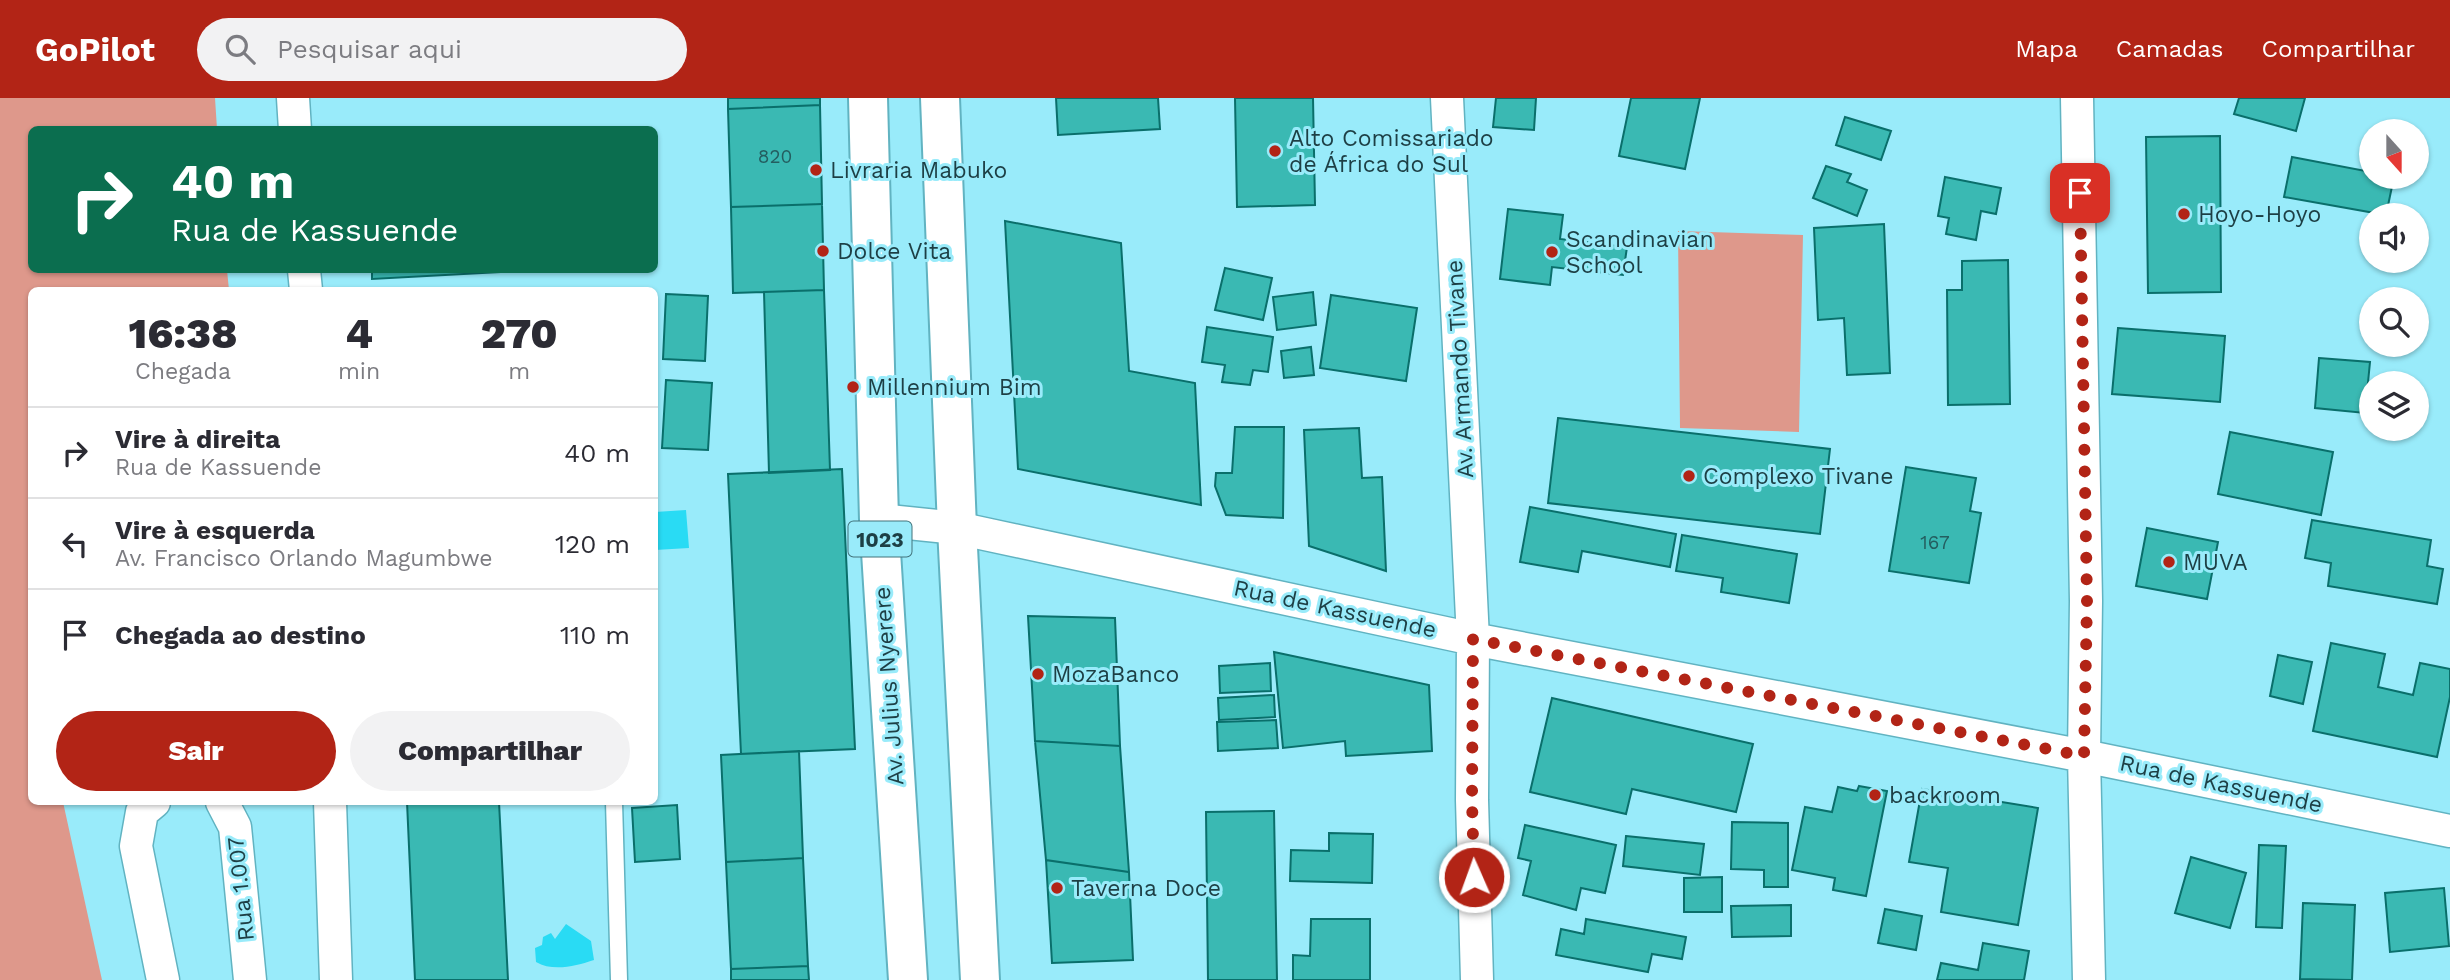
<!DOCTYPE html>
<html lang="pt">
<meta charset="utf-8">
<style>
:root{--surface:#fff;--page:#f2f2f3;--text:#2b2b33;--muted:#7c7c81;--line:#e1e1e2;--accent:#b22416}
body{margin:0;font-family:"Work Sans",sans-serif;background:var(--page);color:var(--text);height:100vh;display:flex;flex-direction:column;font-size:26px;white-space:nowrap}
*{box-sizing:border-box;margin:0}
p{font-size:23px;color:var(--muted)}
.icon{flex:none;width:38px;height:38px;fill:none;stroke:currentColor;stroke-width:2;stroke-linecap:round;stroke-linejoin:round}
.map{position:relative;flex:1;overflow:hidden}
.sheet{position:absolute;left:28px;top:189px;width:630px;height:518px;display:flex;flex-direction:column;background:var(--surface);border-radius:10px;box-shadow:0 2px 5px #0004}
.sheet>*{flex:none}
.banner{position:absolute;left:28px;top:28px;width:630px;height:147px;border-radius:10px;box-shadow:0 2px 5px #0004;background:#0b6e4f;color:#fff;overflow:hidden}
.needle{width:46px;rotate:159deg}
.buttons{position:absolute;left:2359px;top:21px;display:grid;gap:14px}
.buttons a{display:grid;place-items:center;width:70px;height:70px;border-radius:50%;background:var(--surface);box-shadow:0 2px 5px #0004;font-size:35px}
.pin{position:absolute;display:grid;place-items:center;width:60px;height:60px;color:#fff;margin:-30px;border-radius:14px;box-shadow:0 4px 10px #0006}
.me{position:absolute;width:77px;margin:-38px;rotate:358deg;stroke-linejoin:round;filter:drop-shadow(0 0 5px #0008)}
.turn{display:flex;align-items:center;gap:24px;height:147px;padding:0 28px;font-size:32px}
.turn .icon{width:91px;height:91px;stroke-width:2.5}
.turn b{display:block;font-size:49px;line-height:60px}
.eta{display:flex;justify-content:space-evenly;align-items:center;height:119px;text-align:center}
.eta b{font-size:42px;font-weight:800;line-height:49px}
.action{display:flex;gap:14px;margin-top:auto;padding:14px 28px}
.action a{flex:1;height:80px;border-radius:42px;background:var(--accent);color:#fff;font-size:28px;font-weight:800;line-height:80px;text-align:center}
.action a+a{background:var(--page);color:var(--text)}
ul{padding:0;list-style:none}
li{display:flex;align-items:center;gap:21px;height:91px;padding:0 28px;border-top:2px solid var(--line)}
li div{flex:1}
li b{display:block;font-size:26px}
li em{font-style:normal}
header{display:flex;align-items:center;gap:42px;box-sizing:border-box;height:98px;padding:0 35px;background:var(--accent);color:#fff}
header strong{font-size:33px}
nav{display:flex;gap:38px;margin-inline-start:auto;font-size:24px}
.search{width:490px;height:63px;background:var(--page);display:flex;align-items:center;gap:18px;box-sizing:border-box;padding:0 24px;border-radius:38px;color:var(--muted);font-size:26px}
.map>svg:first-child{display:block}
.green{fill:#de988b}
.water{fill:#29dbf4}
.building{fill:#3ab9b3;stroke:#0a6f6b;stroke-width:2}
.lines{fill:none;stroke-linecap:round;stroke-linejoin:round}
.lane-casing{stroke:#61b3c1;stroke-width:19}
.street-casing{stroke:#61b3c1;stroke-width:35}
.primary-casing{stroke:#61b3c1;stroke-width:42}
.lane{stroke:#fff;stroke-width:16}
.street{stroke:#fff;stroke-width:32}
.primary{stroke:#fff;stroke-width:38}
.route{stroke:#b22416;stroke-width:12;stroke-dasharray:0 21.6}
.poi-dot{fill:#b22416;stroke:#99ebfa;stroke-width:2.5}
.labels{text-anchor:middle;dominant-baseline:central;stroke-width:6;stroke-linejoin:round;paint-order:stroke}
.number-label{font-size:19px;fill:#245e60}
.shield{fill:#99ebfa;stroke:#42737b;stroke-width:2}
.shield-label{font-size:21px;font-weight:bold;fill:#1d3f45}
.poi-label{font-size:23px;fill:#1d3f45;stroke:#99ebfa;text-anchor:start}
.street-label{font-size:23px;fill:#1d3f45;stroke:#99ebfa}
</style>
<header>
<strong>GoPilot</strong>
<div class="search"><svg class="icon" aria-label="search" viewBox="0 0 24 24"><circle cx="10" cy="10" r="6"/><path d="M15 15l6 6"/></svg>Pesquisar aqui</div>
<nav><a>Mapa</a><a>Camadas</a><a>Compartilhar</a></nav>
</header>
<div class="map">
<svg width="2450" height="882" viewBox="0 0 2450 882">
<rect width="100%" height="100%" fill="#99ebfa"/>
<!-- green -->
<path class="green" d="M0,0H215L217,31L32,32V172H227L229,192H32V704H63L102,882H0Z
M1678,133L1803,137L1799,334L1680,330Z"/>
<!-- water -->
<path class="water" d="M686,412L689,450L655,452V414Z
M566,826L591,843L594,862C576,868 553,874 536,864L535,850L542,847L543,839L551,835L555,841Z"/>
<!-- building -->
<path class="building" d="M728,0H820V7L728,11Z
M1056,0H1158L1160,31L1058,37Z
M1235,0H1313L1315,107L1237,109Z
M1496,0H1536L1534,32L1493,29Z
M1631,0H1700L1685,71L1619,58Z
M2239,0H2305L2296,33L2234,16Z
M820,7L822,106L731,109L728,11Z
M1845,19L1891,33L1881,62L1836,47Z
M2220,38L2221,194L2148,195L2146,39Z
M2292,59L2371,74V79H2394L2386,117L2284,99Z
M1826,68L1851,76L1847,84L1867,92L1857,118L1813,100Z
M1945,79L2001,90L1996,116L1981,113L1976,142L1946,136L1949,120L1938,118Z
M822,106L824,192L733,195L731,109Z
M1508,111L1563,117L1560,141L1627,149L1623,177L1552,169L1550,187L1500,181Z
M1005,123L1121,145L1129,273L1195,285L1201,407L1018,371Z
M1884,126L1890,275L1847,277L1844,220L1818,222L1814,130Z
M2008,162L2010,306L1948,307L1947,192H1962V163Z
M1225,170L1272,180L1263,222L1215,212Z
M372,172H540L372,181Z
M824,192L830,372L769,375L764,194Z
M1313,194L1316,227L1277,232L1273,199Z
M666,196L708,198L705,263L663,261Z
M1331,197L1417,210L1406,283L1320,270Z
M1207,229L1273,239L1268,274L1253,272L1250,287L1222,284L1225,267L1202,264Z
M2118,230L2225,238L2220,304L2112,296Z
M1311,249L1314,277L1284,280L1281,253Z
M2319,260L2370,264L2365,315L2315,310Z
M666,282L712,285L708,352L662,350Z
M1558,320L1830,351L1820,436L1548,405Z
M1235,329H1284L1283,420L1226,417L1215,388L1216,375H1232Z
M1359,330L1362,380L1382,379L1386,473L1309,448L1304,332Z
M2230,334L2333,354L2321,417L2218,396Z
M1906,369L1976,380L1970,413L1981,415L1969,485L1889,473Z
M842,371L855,651L741,656L728,376Z
M1530,409L1676,436L1670,469L1582,453L1578,474L1520,464Z
M2312,422L2431,442L2427,468L2443,471L2437,506L2328,488L2331,465L2305,460Z
M2147,430L2218,444L2207,501L2136,488Z
M1682,437L1797,456L1789,505L1721,494L1723,480L1676,473Z
M1028,518L1115,520L1120,648L1035,643Z
M2331,545L2385,556L2378,589L2413,597L2420,565L2450,571V599L2437,659L2313,633Z
M1274,554L1429,587L1432,653L1346,658L1345,643L1283,650Z
M2278,557L2312,564L2303,606L2270,598Z
M1270,565L1271,593L1220,595L1219,568Z
M1274,597L1275,619L1219,622L1218,600Z
M1552,600L1753,646L1736,714L1632,691L1626,716L1530,694Z
M1276,622L1278,650L1218,653L1217,624Z
M1035,643L1120,648L1129,774L1046,762Z
M799,653L803,760L726,764L721,657Z
M1859,688L1887,693L1866,798L1833,792L1835,780L1792,772L1805,709L1832,714L1838,689L1857,693Z
M1922,691L2038,710L2018,827L1941,814L1948,770L1909,764Z
M407,704H499L508,882H415Z
M677,707L680,761L635,764L632,710Z
M1274,713L1277,882H1208L1206,714Z
M1732,724L1788,725V789H1764V772L1731,771Z
M1525,727L1616,747L1605,795L1581,790L1576,812L1523,797L1531,763L1518,760Z
M1329,735L1373,736L1372,785L1290,783L1291,752L1329,753Z
M1626,738L1704,746L1700,777L1623,768Z
M2259,747L2286,748L2282,830L2256,829Z
M2191,759L2246,775L2230,830L2175,815Z
M803,760L808,868L731,871L726,764Z
M1046,762L1129,774L1133,862L1052,865Z
M1722,779V814H1684V780Z
M2444,790L2449,848L2390,854L2385,795Z
M2303,805L2355,807L2352,882L2300,881Z
M1791,807V838L1732,839L1731,808Z
M1885,811L1922,818L1916,852L1878,845Z
M1311,821H1370V882H1293V857L1310,858Z
M1586,821L1686,839L1682,861L1652,856L1648,874L1556,857L1561,831L1584,836Z
M1983,845L2029,853L2024,882H1937L1941,865L1978,872Z
M808,868L809,882H731V871Z"/>
<g class="lines">
<!-- lane casing -->
<g class="lane-casing">
<path id="lane" d="M614,704L619,882"/>
</g>
<!-- street casing -->
<g class="street-casing">
<path id="street" d="M293,0L295,32
M1447,0L1473,541L1472,702L1477,882
M2077,0L2086,503L2084,658L2089,882
M304,172L306,192
M879,422L957,430L1473,541L2084,658L2450,733
M154,704L142,714L136,748L163,882
M222,704L235,729L250,882
M330,704L336,882"/>
</g>
<!-- primary casing -->
<g class="primary-casing">
<path id="primary" d="M868,0L879,422L908,882
M940,0L957,430L980,882"/>
</g>
<!-- lane -->
<use href="#lane" class="lane"/>
<!-- street -->
<use href="#street" class="street"/>
<!-- primary -->
<use href="#primary" class="primary"/>
</g>
<g class="lines">
<!-- route -->
<path class="route" d="M1474,779L1472,702L1473,541L2084,658L2087,503L2080,95"/>
</g>
<!-- markers -->
<g class="poi-dot">
<circle cx="1275" cy="53" r="7"/>
<circle cx="816" cy="72" r="7"/>
<circle cx="2184" cy="116" r="7"/>
<circle cx="823" cy="153" r="7"/>
<circle cx="1552" cy="154" r="7"/>
<circle cx="853" cy="289" r="7"/>
<circle cx="1689" cy="378" r="7"/>
<circle cx="2169" cy="464" r="7"/>
<circle cx="1038" cy="576" r="7"/>
<circle cx="1875" cy="697" r="7"/>
<circle cx="1057" cy="790" r="7"/>
</g>
<g class="labels">
<!-- number labels -->
<g class="number-label">
<text x="775" y="58">820</text>
<text x="1935" y="444">167</text>
</g>
<!-- shield labels -->
<rect class="shield" x="848.5" y="423.5" width="63" height="35" rx="5"/>
<g class="shield-label">
<text x="880" y="441">1023</text>
</g>
<!-- poi labels -->
<g class="poi-label">
<text x="1289" y="40">Alto Comissariado<tspan x="1289" dy="26">de África do Sul</tspan></text>
<text x="830" y="72">Livraria Mabuko</text>
<text x="2198" y="116">Hoyo-Hoyo</text>
<text x="1566" y="141">Scandinavian<tspan x="1566" dy="26">School</tspan></text>
<text x="837" y="153">Dolce Vita</text>
<text x="867" y="289">Millennium Bim</text>
<text x="1703" y="378">Complexo Tivane</text>
<text x="2183" y="464">MUVA</text>
<text x="1052" y="576">MozaBanco</text>
<text x="1889" y="697">backroom</text>
<text x="1071" y="790">Taverna Doce</text>
</g>
<!-- street labels -->
<g class="street-label">
<text transform="translate(1460 271) rotate(-93)">Av. Armando Tivane</text>
<text transform="translate(1335 511) rotate(12)">Rua de Kassuende</text>
<text transform="translate(889 588) rotate(-94)">Av. Julius Nyerere</text>
<text transform="translate(2221 686) rotate(12)">Rua de Kassuende</text>
<text transform="translate(241 791) rotate(-96)">Rua 1.007</text>
</g>
</g>
</svg>
<div class="buttons">
<a><svg class="needle" viewBox="-14 -14 28 28"><path d="M0-13l5 13h-10z" fill="#e53935"/><path d="M0 13l5-13h-10z" fill="#7c7c81"/></svg></a>
<a><svg class="icon" aria-label="sound" viewBox="0 0 24 24"><path d="M4 9h4l5-4v14l-5-4H4zM17 9q2 3 0 6"/></svg></a>
<a><svg class="icon" aria-label="search" viewBox="0 0 24 24"><circle cx="10" cy="10" r="6"/><path d="M15 15l6 6"/></svg></a>
<a><svg class="icon" aria-label="layers" viewBox="0 0 24 24"><path d="M12 4l9 5-9 5-9-5zM3 14l9 5 9-5"/></svg></a>
</div>
<div class="pin" style="left:2080px;top:95px;background:#d93025"><svg class="icon" aria-label="arrive" viewBox="0 0 24 24"><path d="M6 21V4h12l-3 4 3 4H6"/></svg></div>
<svg class="me" style="left:1474px;top:779px" viewBox="-20 -20 40 40"><circle r="17" fill="#b22416" stroke="#fff" stroke-width="3"/><path d="M0-11L8 9 0 5-8 9z" fill="#fff"/></svg>
<div class="banner">
<div class="turn"><svg class="icon" aria-label="right" viewBox="0 0 24 24"><path d="M7 20v-9h11M14 6l5 5-5 5"/></svg><div><b>40 m</b>Rua de Kassuende</div></div>
</div>
<section class="sheet">
<div class="eta">
<div><b>16:38</b><p>Chegada</p></div>
<div><b>4</b><p>min</p></div>
<div><b>270</b><p>m</p></div>
</div>
<ul>
<li><svg class="icon" aria-label="right" viewBox="0 0 24 24"><path d="M7 20v-9h11M14 6l5 5-5 5"/></svg><div><b>Vire à direita</b><p>Rua de Kassuende</p></div><em>40 m</em></li>
<li><svg class="icon" aria-label="left" viewBox="0 0 24 24"><path d="M17 20v-9H6M10 6l-5 5 5 5"/></svg><div><b>Vire à esquerda</b><p>Av. Francisco Orlando Magumbwe</p></div><em>120 m</em></li>
<li><svg class="icon" aria-label="arrive" viewBox="0 0 24 24"><path d="M6 21V4h12l-3 4 3 4H6"/></svg><div><b>Chegada ao destino</b></div><em>110 m</em></li>
</ul>
<div class="action"><a>Sair</a><a>Compartilhar</a></div>
</section>
</div>
